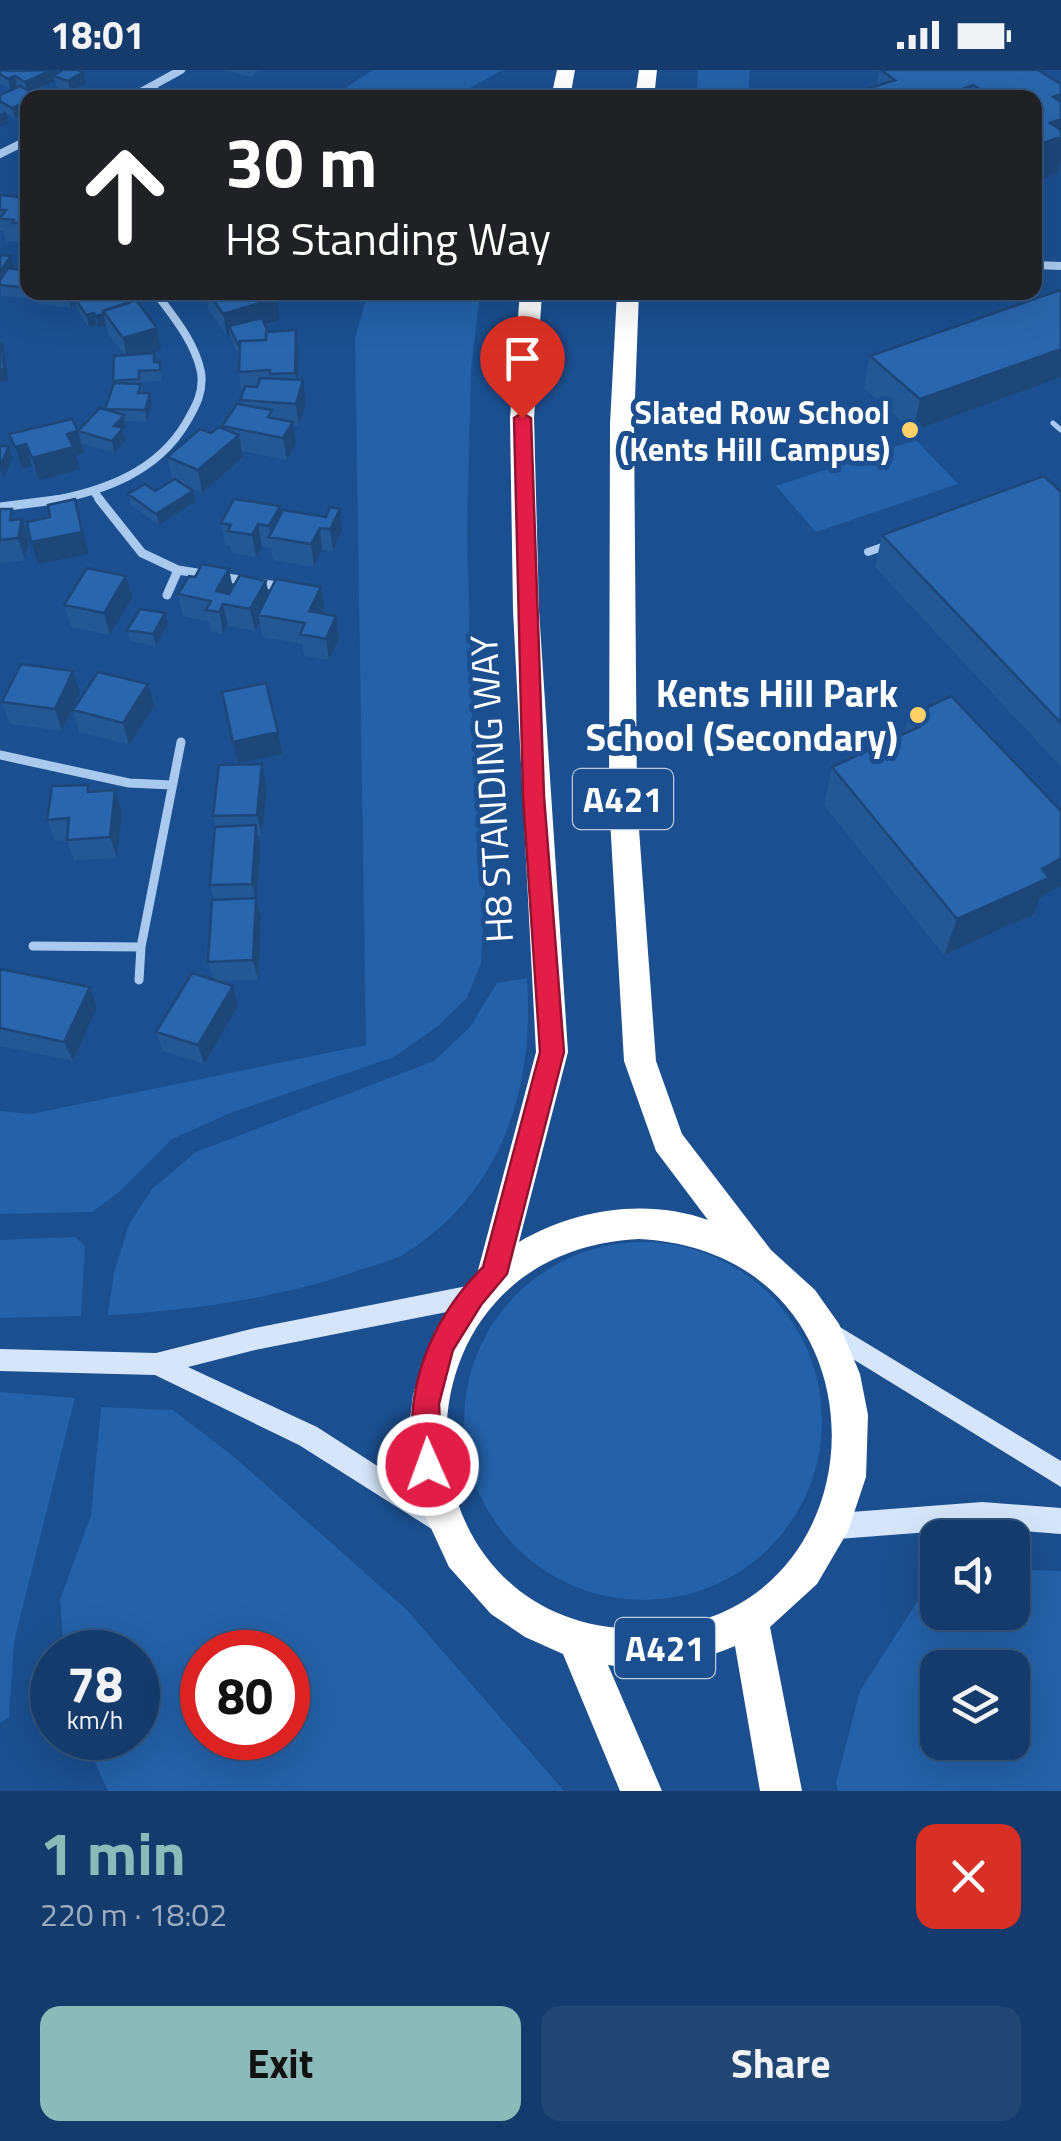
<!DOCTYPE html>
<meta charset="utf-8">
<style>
:root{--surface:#143b6b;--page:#214673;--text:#f1f3f6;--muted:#9dadc1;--line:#33557e;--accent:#8bbbb9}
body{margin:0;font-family:"Titillium Web",sans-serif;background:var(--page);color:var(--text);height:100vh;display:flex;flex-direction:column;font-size:38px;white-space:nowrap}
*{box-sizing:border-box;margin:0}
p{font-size:32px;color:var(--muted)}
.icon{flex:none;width:55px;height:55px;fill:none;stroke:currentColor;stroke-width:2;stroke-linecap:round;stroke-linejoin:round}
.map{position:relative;height:1721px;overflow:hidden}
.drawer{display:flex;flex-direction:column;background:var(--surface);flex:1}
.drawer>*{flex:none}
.hud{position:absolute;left:20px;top:20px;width:1022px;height:210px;border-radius:20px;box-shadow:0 10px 40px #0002,0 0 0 2px var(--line);background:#202124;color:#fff;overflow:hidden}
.tools{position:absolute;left:920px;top:1450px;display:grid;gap:20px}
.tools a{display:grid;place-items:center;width:110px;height:110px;border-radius:20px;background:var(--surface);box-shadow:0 10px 40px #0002,0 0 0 2px var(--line);font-size:50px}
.speed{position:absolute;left:30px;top:1560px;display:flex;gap:20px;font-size:50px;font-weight:700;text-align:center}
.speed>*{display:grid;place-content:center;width:130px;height:130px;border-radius:50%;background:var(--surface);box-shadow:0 10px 40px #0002,0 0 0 2px var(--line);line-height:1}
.speed small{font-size:25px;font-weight:400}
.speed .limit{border:15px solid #d22;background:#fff;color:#111}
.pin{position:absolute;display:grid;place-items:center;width:85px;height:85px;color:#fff;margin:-102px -42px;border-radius:50% 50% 50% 0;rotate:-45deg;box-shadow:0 0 10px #0007}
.pin .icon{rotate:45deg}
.me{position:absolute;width:110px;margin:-55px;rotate:358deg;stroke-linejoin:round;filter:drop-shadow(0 0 8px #0008)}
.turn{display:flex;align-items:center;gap:35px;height:210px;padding:0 40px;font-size:45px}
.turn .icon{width:130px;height:130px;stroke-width:2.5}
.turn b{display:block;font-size:70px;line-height:85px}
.round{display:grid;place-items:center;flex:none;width:105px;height:105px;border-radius:20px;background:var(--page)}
.head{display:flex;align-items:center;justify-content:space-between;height:170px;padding:0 40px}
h1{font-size:60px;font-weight:700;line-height:75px;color:var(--accent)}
.primary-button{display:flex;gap:20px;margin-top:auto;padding:20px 40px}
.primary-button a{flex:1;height:115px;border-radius:20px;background:var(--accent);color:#111;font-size:40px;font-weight:700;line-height:115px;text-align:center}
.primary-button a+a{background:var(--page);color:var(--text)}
.status{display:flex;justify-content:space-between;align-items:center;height:70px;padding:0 50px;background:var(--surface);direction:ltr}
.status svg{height:28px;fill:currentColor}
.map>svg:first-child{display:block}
.green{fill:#2461a8;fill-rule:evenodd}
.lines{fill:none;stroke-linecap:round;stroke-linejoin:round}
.lane-far1{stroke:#a9c9ee;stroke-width:5}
.lane{stroke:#a9c9ee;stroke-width:8}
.street-far1{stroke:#a9c9ee;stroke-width:8}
.street{stroke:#a9c9ee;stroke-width:9}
.secondary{fill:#d6e6fa;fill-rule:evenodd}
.highway{fill:#fff;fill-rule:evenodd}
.wall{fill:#245895}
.shaded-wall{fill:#1d4779}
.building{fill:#2a66ad;stroke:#1d4779;stroke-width:2.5}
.route{fill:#e11d48;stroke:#92132f;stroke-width:2.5}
.poi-dot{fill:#ffd166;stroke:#1b4f8f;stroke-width:4}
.labels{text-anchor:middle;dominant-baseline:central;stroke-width:10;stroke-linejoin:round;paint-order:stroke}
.far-poi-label{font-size:32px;font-weight:bold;fill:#fff;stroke:#1b4f8f;text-anchor:end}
.shield{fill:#1b4f8f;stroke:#bbcadd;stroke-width:2.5}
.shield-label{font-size:35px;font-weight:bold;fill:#fff}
.poi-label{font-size:38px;font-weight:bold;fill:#fff;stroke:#1b4f8f;text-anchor:end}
.street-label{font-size:38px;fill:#fff;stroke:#1b4f8f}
</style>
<div class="status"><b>18:01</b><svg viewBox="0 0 49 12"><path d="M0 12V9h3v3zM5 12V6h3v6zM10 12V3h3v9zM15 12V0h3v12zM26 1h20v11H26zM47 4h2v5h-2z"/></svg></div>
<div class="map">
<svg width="1061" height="1721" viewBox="0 0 1061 1721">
<rect width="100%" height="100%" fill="#1b4f8f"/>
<!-- green -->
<path class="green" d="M373,0H502L454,27H346L348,16Z
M698,0H750L748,27H697Z
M368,223H480L471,299L467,462L472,645L485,819L481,893L467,928L438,956L394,987L233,1042L172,1069L119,1122L92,1142L0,1144V1041L31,1044L366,975L355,268Z
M916,370L958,414L816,462L776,416Z
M527,908C535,1018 502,1123 404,1184C390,1192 370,1196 354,1202C275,1229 192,1240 108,1245L114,1202L129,1155L151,1120L196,1082L434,991L470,957L497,913Z
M75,1167L85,1176L81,1246L0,1248V1170Z
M464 1351a179 179 0 1 1 358 0a179 179 0 1 1-358 0Z
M0,1322L75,1328L14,1572L9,1647L0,1653Z
M101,1337L173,1340L233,1386L407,1540L564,1721H108L84,1668H138V1582H64L60,1530L91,1445ZM288,1582V1668H202V1582Z
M1033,1500L1061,1501V1721H838L836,1713L860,1621L917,1532L937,1526L938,1542H1012L1013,1506ZM938,1598H1012V1672H938Z"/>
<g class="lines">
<!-- lane-far1 -->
<path class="lane-far1" d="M1053,353L1061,360"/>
<!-- lane -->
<path class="lane" d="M868,482L888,475"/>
<!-- street-far1 -->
<path class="street-far1" d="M151,19L173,28
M130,28L181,0
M0,84L28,70
M1035,195L1061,196
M95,423L101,431
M50,431C104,421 157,402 186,353C196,336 204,322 201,302C195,272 173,246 155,222"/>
<!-- street -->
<path class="street" d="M99,429L142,483L178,500L284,517
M0,437L63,429
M167,525L178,500
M0,685L129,713L172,715
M33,876L141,877
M139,910L141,877L181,672"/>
<!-- secondary -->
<path class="secondary" d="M472,1215L480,1218L484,1226L480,1234L472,1237L255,1280L188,1297L317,1357L455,1446L459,1455L455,1464L446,1468L299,1375L155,1305L0,1301V1279L156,1283L255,1258Z
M825,1248L1061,1391V1417L817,1267L813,1259L817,1251Z
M982,1432L1061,1438V1464L982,1458L838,1469L829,1465L825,1456L829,1447L838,1443Z"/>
<!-- highway -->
<path class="highway" d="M557,0H575L570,28H551Z
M639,0H657L654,28H635Z
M520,222H542L534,348L539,540L568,982L519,1172C575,1139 646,1128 708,1150L656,1081L624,991L609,732L610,354L617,222H639L634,354L637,732L656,991L682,1064L771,1180L815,1220L839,1254L860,1304L868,1345L866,1407L848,1461L817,1514L770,1557L802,1721H760L735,1576C694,1593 652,1602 608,1595L662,1721H620L563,1584L525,1567L491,1544L449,1497L417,1428L408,1366L413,1325L425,1285L450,1236L477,1204L536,982L513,540L510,348ZM639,1169C903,1182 889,1559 639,1559C389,1558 376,1182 639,1169Z"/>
</g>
<!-- wall -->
<path class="wall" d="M0,0L58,3L83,2L86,13L70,22L56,17L55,11L31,22L15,49L7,44L9,52L0,57V25L11,20L0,14Z
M227,0H258L251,7L228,1Z
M879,0H1038L1061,14V88L1057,104L1035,112V28H866L867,19L877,16Z
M28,97V113L24,111L22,100Z
M0,125L28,128V175H19L18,172L6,171L3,161H0Z
M0,185L11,186L14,199L19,200L28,190V222H81L79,226H106L129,233L157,258L161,280L151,283H154L156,292H160L162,311L142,312L143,323H150L152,335L147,352L125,351L126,357L123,360L126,370L114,383L81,373L78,361L105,340L113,311L124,285L108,263L106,256L98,258L97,255L89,257L77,239L76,232L71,238L39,234L36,224L33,229L1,226Z
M1061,220V307L913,361L864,318L870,286Z
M200,222H259V225L277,228L280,250L265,255L268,262L299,283V310L306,333L299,356H293L296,374L287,390L242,381L243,387L202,423L182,414L195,432L159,455L131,435L128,424L155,421L173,410L167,387L223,358L222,356L241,335L240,330L242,324L239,302V286L230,265L227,266L209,240L207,231Z
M9,364L84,383L76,386L80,399L39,411L32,396L22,399Z
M1061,422V697L875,497L882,465Z
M0,439L15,449L29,472L25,490L0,493Z
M281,444L342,461L333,481L322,480L314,497L273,490L271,478L262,476L256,487L232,483L230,476L225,475L221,453Z
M229,499L233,518L266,511L269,524L324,539L322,544L339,568L329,590L304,586L302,574L262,567L260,552L255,561L228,556L223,564L211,562L209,552L183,546L178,524L195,507Z
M132,528L110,565L71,557L64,535Z
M168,554L156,576L130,571L127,560Z
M80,623L62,661L10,654L2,632Z
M154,636L129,675L79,662L73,640Z
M909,646L1061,741V816L1040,828L1034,844L944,885L824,735L832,697L904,664Z
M262,694L267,716L262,766H258L260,776L257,831L261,848L258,910L218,911L238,936L204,994L163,981L156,962L213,910L208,892L214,830L210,815L215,757L213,746Z
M115,720L122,742L117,788L74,790L67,770L55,771L47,750Z
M0,899L90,917L97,937L73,991L0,976Z"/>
<!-- shaded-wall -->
<path class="shaded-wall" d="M52,0H57L59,8L53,6L55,11L28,23L25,12Z
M83,2L86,13L70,22L68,11Z
M15,6L17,17L11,20L8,9Z
M973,15L971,28L938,27Z
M1061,24V88L1057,104L1035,112V76L1053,27Z
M28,31V44L15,49L12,38Z
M6,41L9,52L0,57V44Z
M11,186L15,198L2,215H0V201Z
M71,222H81L76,230L74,227L76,232L71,238L68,227Z
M277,228L280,250L233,264L229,256L230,265L227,266L223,244Z
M94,243L97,255L89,257L86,245Z
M104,244L106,256L98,258L96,246Z
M157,258L161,280L128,291L123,268Z
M296,260L299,283L298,325L303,310L306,333L299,356L296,334L298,325L295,303Z
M2,274L5,285L8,310L0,312Z
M1061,279V307L913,361L920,329Z
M150,323L152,335L147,352L145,340Z
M124,345L126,357L123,360L126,370L114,383L112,371L114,356Z
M293,352L296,374L287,390L283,368Z
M78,361L84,383L76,386L80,399L39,411L32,388L67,364Z
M239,365L243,387L202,423L198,400Z
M26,374L32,396L22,399L15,377Z
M9,376L12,388L4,409L0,397Z
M193,421L195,432L159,455L156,444Z
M75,429L89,484L38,494L31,472Z
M280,436L283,458L271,468L269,456Z
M340,439L342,461L333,481L330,459Z
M22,449L29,472L25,490L18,468Z
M258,454L262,476L256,487L252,465Z
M320,458L322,480L314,497L311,474Z
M229,499L233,522L223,534L228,556L223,564L216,521Z
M126,506L132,528L110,565L104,543Z
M266,511L270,533L258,545L260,552L255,561L250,539Z
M321,517L324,539L313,563L309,541Z
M165,543L168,554L156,576L153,564Z
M336,546L339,568L329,590L326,569Z
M73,601L80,623L62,661L55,639Z
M148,614L154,636L129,675L123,653Z
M278,662L282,684L238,693L233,672Z
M262,694L267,716L262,766L257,745Z
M115,720L122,742L117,788L110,767Z
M256,755L260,776L257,831L261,848L258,910L253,890L256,831L252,814Z
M1061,788V816L1040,828L1034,844L944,885L957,849Z
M233,916L238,936L204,994L198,975Z
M90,917L97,937L73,991L64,972Z"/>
<!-- building -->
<path class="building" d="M0,0L11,1L52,0L25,12L15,6L8,9L0,4Z
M63,0H78L83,2L68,11L53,6Z
M881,0H1038L1061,14V24L1053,27L1061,32V49L1050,53L1061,60V67L1035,76V28H994L973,15L939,28H879L867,19L895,10Z
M20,16L38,26L28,28V31L12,38L0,31V25Z
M0,125L28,128V153H13L14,150L0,148L6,140H0Z
M0,185L11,186L0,201Z
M26,190H28V218L0,215V210L8,198L19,200Z
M1061,220V279L920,329L870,286Z
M71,222L68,227L36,223V222Z
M90,222H104L106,226L122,222L129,233L103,241L104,244L96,246L94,243L86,245L74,227Z
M208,222H249L252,227L273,222L277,228L223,244Z
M136,230L157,258L123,268L103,241Z
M262,248L268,262H266V270L240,271L239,277L229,256Z
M296,260L295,303L270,304V300L239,302L240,271L266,270V262Z
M0,274H2L4,299L0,300Z
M154,283V292H160V300L139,301V309L113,311L114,286Z
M260,308L303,310L296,334L240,330L245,316L257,317Z
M114,313L141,314L138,323H150L145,340L105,339Z
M237,334L272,340L268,347L293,352L283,368L222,356Z
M100,338L124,345L114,356L123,358L112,371L78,361Z
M72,349L78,361L67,364L73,377L32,388L26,374L15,377L9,364Z
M219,357L239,365L198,400L167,387L200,359L211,363Z
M0,376H9L0,397Z
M1044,406L1061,422V653L882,465Z
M175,409L193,421L156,444L128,424L145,414L155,421Z
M75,429L82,462L31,472L27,452L50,447L48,435Z
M234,429L280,436L269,456L258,454L252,465L228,461L231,455L221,453Z
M330,437L340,439L330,459L320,458L311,474L269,467L283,440L326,447Z
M0,439H12L10,450L22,449L18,468L0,470Z
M202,494L229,499L216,521L229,524L240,505L266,511L250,539L223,534L219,542L206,540L211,531L178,524L189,506L195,507Z
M87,498L126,506L104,543L64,535Z
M276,509L321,517L309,541L336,546L326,569L300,564L305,553L258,545Z
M140,539L165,543L153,564L127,560Z
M21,594L73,601L55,639L2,632Z
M98,602L148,614L123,653L73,640Z
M266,613L278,662L233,672L222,622Z
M951,626L1061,741V788L1042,799L1049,808L957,849L832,697L919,657L909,646Z
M262,694L257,745L213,746L219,695Z
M88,715V722L115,720L110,767L67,770L69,748L47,750L52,716Z
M256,755L252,814L210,815L215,757Z
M256,828L253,890L208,892L212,830Z
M0,899L90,917L64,972L0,958Z
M192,903L233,916L198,975L156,962Z"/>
<!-- route -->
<path class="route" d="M522,343L531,348L544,726L564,982L507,1204L481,1235L453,1280L439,1334L442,1395L437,1405L428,1409L418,1405C412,1393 413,1380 412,1366C410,1302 437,1243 483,1197L540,982L523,726L514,348Z"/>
<!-- markers -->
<g class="poi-dot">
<circle cx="910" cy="360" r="10"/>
<circle cx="918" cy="645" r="10"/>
</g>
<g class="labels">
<!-- far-poi labels -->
<g class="far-poi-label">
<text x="890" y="342">Slated Row School<tspan x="890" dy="37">(Kents Hill Campus)</tspan></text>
</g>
<!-- shield labels -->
<g class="shield">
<rect x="573" y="699" width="100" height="60" rx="8"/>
<rect x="615" y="1548" width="100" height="60" rx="8"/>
</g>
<g class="shield-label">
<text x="623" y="729">A421</text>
<text x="665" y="1578">A421</text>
</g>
<!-- poi labels -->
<g class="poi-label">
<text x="898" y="623">Kents Hill Park<tspan x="898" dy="44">School (Secondary)</tspan></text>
</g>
<!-- street labels -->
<g class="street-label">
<text transform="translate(491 719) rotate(-93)">H8 STANDING WAY</text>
</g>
</g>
</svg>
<div class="tools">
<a><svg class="icon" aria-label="sound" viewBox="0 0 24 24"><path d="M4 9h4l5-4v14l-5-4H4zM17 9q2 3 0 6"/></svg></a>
<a><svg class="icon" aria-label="layers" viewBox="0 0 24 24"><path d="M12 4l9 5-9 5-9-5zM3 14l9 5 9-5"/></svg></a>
</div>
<div class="speed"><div>78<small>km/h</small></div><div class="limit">80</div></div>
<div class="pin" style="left:522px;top:348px;background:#d93025"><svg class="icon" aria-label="arrive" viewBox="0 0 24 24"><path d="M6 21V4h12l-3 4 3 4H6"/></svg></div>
<svg class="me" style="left:428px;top:1395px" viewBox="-20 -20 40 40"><circle r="17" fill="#e11d48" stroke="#fff" stroke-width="3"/><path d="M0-11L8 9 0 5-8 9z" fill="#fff"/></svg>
<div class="hud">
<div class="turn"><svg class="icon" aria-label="ahead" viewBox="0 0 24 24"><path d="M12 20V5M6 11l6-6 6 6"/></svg><div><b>30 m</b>H8 Standing Way</div></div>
</div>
</div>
<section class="drawer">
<div class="head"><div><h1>1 min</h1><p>220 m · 18:02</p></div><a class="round" style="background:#d93025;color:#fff"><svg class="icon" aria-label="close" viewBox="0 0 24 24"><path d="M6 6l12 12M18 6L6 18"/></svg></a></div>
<div class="primary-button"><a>Exit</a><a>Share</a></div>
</section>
